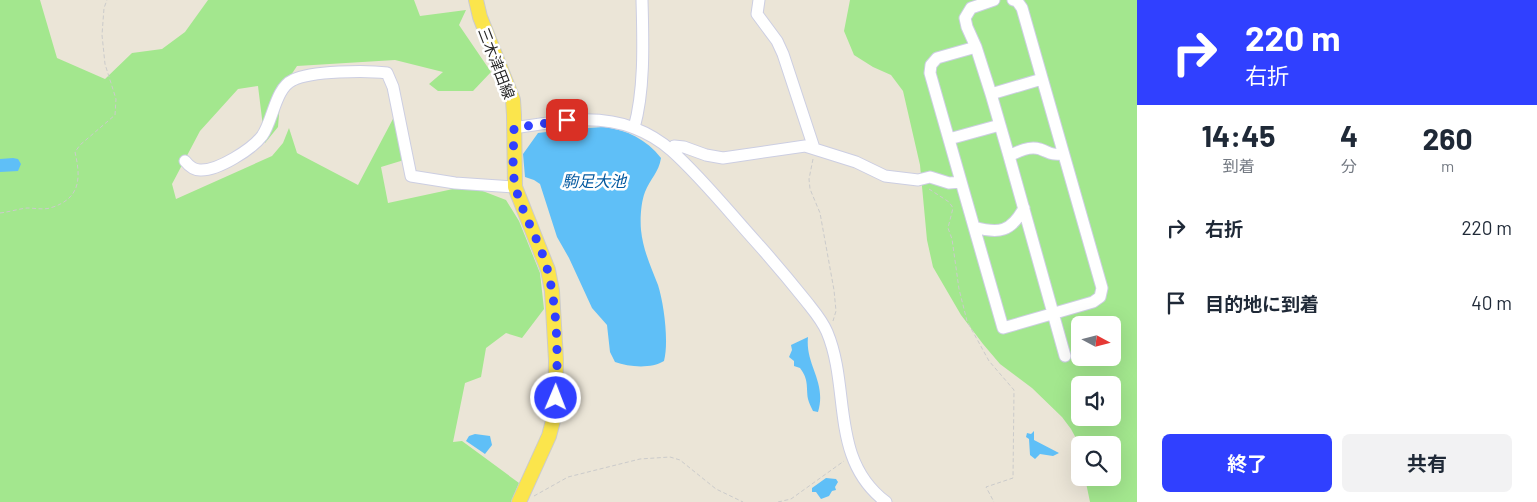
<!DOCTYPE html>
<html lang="ja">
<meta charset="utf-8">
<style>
:root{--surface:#fff;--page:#f2f2f3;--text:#1f2937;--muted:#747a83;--accent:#3040ff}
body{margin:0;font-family:Barlow,"Noto Sans JP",sans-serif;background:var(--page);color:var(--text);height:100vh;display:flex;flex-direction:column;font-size:19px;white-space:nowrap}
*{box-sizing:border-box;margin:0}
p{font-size:16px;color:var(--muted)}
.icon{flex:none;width:28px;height:28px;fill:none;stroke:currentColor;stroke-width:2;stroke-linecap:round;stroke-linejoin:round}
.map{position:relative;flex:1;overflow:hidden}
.panel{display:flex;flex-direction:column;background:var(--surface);width:400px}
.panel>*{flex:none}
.banner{background:#3040ff;color:#fff;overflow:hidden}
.needle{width:32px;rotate:97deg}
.tools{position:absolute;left:1071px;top:316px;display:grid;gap:10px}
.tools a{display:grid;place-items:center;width:50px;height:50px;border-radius:8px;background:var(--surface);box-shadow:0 5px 20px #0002;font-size:25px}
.pin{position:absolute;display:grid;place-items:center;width:42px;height:42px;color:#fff;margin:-21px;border-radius:10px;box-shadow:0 2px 8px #0006}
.me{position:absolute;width:55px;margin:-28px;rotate:1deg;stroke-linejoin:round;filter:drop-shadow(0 0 4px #0008)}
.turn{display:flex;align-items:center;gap:18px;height:105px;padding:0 25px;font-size:22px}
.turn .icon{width:65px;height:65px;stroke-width:2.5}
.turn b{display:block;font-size:35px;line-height:42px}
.eta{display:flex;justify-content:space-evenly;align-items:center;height:85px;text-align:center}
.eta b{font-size:30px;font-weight:700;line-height:35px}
.button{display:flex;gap:10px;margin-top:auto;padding:10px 25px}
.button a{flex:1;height:58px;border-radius:8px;background:var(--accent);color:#fff;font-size:20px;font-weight:700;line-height:58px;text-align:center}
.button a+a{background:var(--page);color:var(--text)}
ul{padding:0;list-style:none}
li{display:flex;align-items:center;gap:15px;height:75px;padding:0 25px}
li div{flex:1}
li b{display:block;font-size:19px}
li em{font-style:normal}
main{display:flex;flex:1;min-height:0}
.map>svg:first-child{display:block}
.green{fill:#a3e78e;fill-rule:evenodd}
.water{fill:#5fbff7}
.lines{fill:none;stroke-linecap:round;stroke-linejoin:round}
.minor-casing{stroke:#cccee2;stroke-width:13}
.major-casing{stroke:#cbcbcb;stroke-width:16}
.path{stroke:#cbcbcb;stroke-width:1;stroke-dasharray:4 2.5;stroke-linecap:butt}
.minor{stroke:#fff;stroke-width:11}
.major{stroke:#fbe54c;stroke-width:14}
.route{stroke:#3040ff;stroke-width:9;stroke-dasharray:0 16.2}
.labels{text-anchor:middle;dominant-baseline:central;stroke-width:5;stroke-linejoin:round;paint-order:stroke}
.street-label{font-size:15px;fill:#272727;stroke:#fff}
.water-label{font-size:16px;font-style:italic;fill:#03589f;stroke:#fff}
</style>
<main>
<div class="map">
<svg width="1137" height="502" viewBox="0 0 1137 502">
<rect width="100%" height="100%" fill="#ebe5d7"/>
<!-- green -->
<path class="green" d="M0,0H40L57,58L105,79L132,53L162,49L185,32L208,0H414L420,16L466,10L459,25L491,72L473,91H438L429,84L443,72L395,60L297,66L281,90L278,127L265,143L258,86L238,89L200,131L172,184L176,199L272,156L283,143L289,128L297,153L358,185L394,117L404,160L381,167L388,203L453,189L480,190L506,200L519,221L540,273L544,309L522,338L506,333L486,348L481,377L465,383L453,442L462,441L519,483L511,502H0Z
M850,0H1137V502H1090L1085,478H1112V445H1080V454L1078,442L1071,429L1062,417L1032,388L1000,364L983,344L961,315L933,267L927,240L920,165L903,91L891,75L873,67L854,55L844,31ZM1080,325H1112V358H1080ZM1080,385H1112V418H1080Z"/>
<!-- water -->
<path class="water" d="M604,127C627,130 646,139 661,158C659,172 650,179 645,192C641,202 640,219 641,230C643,250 651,267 658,285C664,304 669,342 664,361C651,369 629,367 615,362L610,352L607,325L592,308L569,258L557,237L540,184L534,180L525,177L523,154L538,133L571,129Z
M13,158L18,159L21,164L18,171L0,172V159Z
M808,337C805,365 827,382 818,412L813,411C811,407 809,403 808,399C806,386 809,380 800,368L794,366V361L789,357L792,350L791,345Z
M1034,431V440L1059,453L1053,456L1040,454L1035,459L1030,455L1029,439L1026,437L1027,433L1031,434Z
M475,434L490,436L492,445L485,454L466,441L469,436Z
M826,478L836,479L838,482L835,487L836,490L832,491L829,496L821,499L816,492H812V488Z"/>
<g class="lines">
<!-- minor casing -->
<g class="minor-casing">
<path id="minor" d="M759,0L757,14L777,41L783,54L814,148
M994,0L971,8L965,18L967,27L976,47L991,94L1042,79
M976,47L937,58L931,65L930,73L974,227C999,234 1011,232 1024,208
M991,94L1000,125
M514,128C553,122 596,113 634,128C647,133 662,142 672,151C703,179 729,212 757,243C774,262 790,281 806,301C813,310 822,320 827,332C851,389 829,459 886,502
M634,128C645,89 643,40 642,0
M949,139L1000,125L1009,156
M671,150L674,146L684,147L706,155L723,158L805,146L856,162L885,176L918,180L930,177L949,183L961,182
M1063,154C1050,155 1051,153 1040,149C1029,146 1019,151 1009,156L1065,356
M185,161C189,166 193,170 200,170C218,171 252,149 262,136C273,121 275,88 293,80C311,71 366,70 387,73L393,87L411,176L455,183L515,187
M974,227L1003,328L1093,302L1100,297L1102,288L1022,8L1017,1L1013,0"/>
</g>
<!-- major casing -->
<g class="major-casing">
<path id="major" d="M476,0L480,17L513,100L514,115L515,187L548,270L552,291L556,360L555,413L549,436L519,502"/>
</g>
<!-- path -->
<path class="path" d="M813,159L809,179L810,189L820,213L834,290L836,311L833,321
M929,189L949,202L953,208L948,228L952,239L959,289L967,321L989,361L1014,390L1013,478L986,487L994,502
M0,213C9,212 18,209 27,208C35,208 43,210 50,208C81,199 81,178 75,152L80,145L115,115L116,99L105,64L102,35L104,8L107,0
M534,496L568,477L640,459L670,457L680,460L716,489L743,502
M778,502L791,499L844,461"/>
<!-- minor -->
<use href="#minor" class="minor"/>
<!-- major -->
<use href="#major" class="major"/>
</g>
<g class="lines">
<!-- route -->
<path class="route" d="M556,398C558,357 558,312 548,272C541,243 524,218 516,189C511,170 514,147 514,128L567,120"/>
</g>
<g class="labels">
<!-- street labels -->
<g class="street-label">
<text transform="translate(497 63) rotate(69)">三木津田線</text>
</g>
<!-- water labels -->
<g class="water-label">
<text x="594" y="180">駒足大池</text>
</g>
</g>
</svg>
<div class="tools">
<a><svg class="needle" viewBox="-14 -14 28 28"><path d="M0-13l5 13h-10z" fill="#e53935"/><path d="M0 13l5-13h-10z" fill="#747a83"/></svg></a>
<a><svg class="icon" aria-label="sound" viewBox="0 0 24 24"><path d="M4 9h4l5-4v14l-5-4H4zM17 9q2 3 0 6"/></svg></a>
<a><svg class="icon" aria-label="search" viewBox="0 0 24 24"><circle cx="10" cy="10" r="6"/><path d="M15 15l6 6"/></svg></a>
</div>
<div class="pin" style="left:567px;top:120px;background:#d93025"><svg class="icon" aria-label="arrive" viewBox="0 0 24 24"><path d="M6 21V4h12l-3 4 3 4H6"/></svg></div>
<svg class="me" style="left:556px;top:398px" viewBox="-20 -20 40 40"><circle r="17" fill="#3040ff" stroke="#fff" stroke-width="3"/><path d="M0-11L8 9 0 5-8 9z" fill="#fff"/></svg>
</div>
<section class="panel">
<div class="banner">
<div class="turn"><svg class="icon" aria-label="right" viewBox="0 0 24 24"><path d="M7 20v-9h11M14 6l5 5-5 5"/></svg><div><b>220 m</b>右折</div></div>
</div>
<div class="eta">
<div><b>14:45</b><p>到着</p></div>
<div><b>4</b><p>分</p></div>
<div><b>260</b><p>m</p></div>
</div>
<ul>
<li><svg class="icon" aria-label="right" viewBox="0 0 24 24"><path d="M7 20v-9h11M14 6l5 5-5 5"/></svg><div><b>右折</b></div><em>220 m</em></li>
<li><svg class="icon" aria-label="arrive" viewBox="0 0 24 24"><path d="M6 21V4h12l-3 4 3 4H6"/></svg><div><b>目的地に到着</b></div><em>40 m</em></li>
</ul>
<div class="button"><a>終了</a><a>共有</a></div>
</section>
</main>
